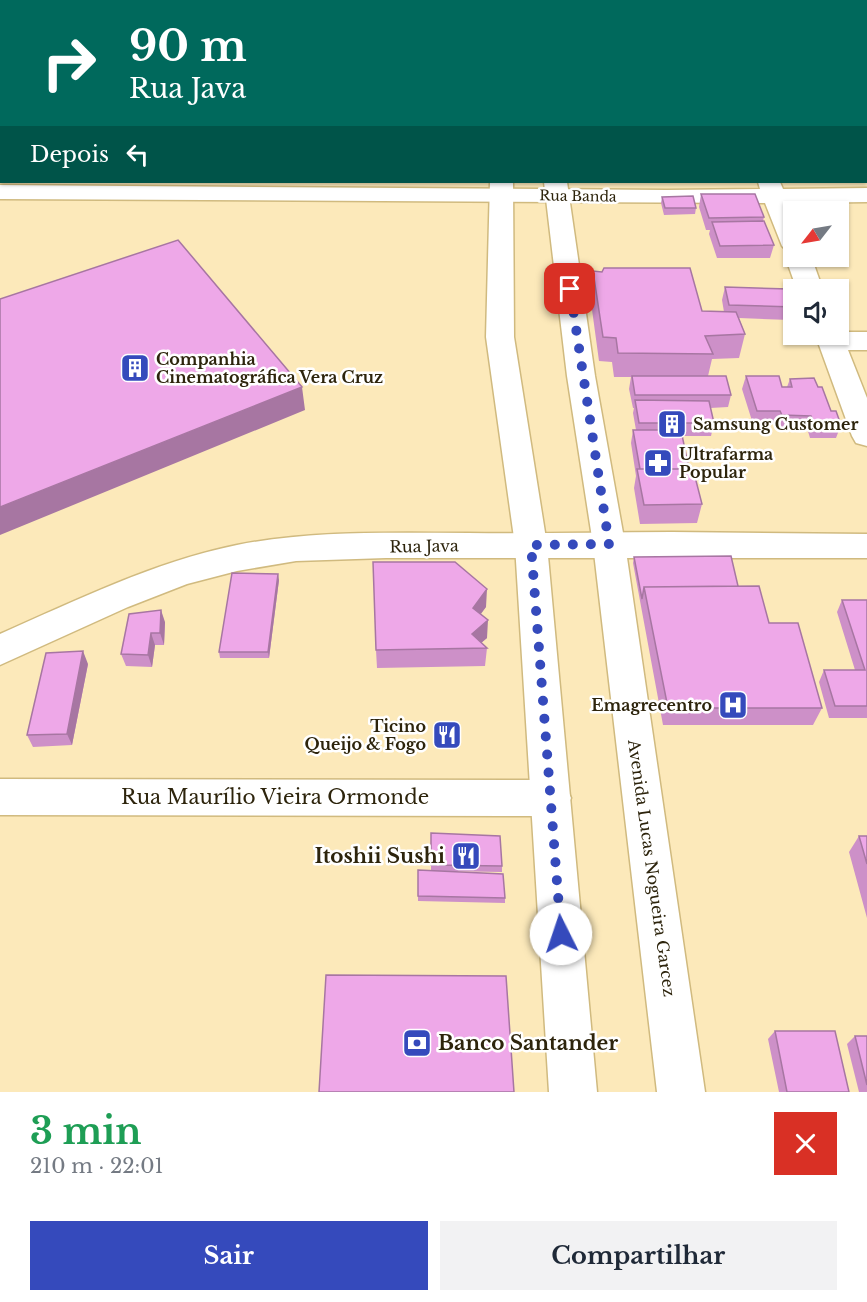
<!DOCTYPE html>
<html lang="pt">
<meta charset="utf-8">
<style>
:root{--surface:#fff;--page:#f2f2f3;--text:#1f2937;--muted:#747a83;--accent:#354abc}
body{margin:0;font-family:"Libre Baskerville",serif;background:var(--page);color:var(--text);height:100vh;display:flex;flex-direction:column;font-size:22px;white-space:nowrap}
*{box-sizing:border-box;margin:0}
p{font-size:20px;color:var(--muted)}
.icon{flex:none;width:33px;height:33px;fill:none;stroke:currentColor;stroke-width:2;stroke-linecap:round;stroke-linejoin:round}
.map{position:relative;height:1092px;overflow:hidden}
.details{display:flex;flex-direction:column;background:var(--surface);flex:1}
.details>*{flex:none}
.guide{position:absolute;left:0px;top:0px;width:867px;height:183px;box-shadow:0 2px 4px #0004;background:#00695c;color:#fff;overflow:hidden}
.needle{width:39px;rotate:239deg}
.buttons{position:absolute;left:783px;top:201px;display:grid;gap:12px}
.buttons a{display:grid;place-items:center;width:66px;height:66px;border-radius:0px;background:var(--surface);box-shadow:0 2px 4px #0004;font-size:30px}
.pin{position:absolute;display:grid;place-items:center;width:51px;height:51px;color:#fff;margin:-26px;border-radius:12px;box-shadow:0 3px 9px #0006}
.me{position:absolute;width:66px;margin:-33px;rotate:356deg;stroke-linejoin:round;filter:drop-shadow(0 0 4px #0008)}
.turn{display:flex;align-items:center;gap:21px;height:126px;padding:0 30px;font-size:27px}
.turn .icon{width:78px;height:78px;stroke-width:2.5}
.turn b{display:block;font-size:42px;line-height:51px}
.then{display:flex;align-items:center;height:57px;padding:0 30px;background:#0003;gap:12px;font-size:22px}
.round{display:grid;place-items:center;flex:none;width:63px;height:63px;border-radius:0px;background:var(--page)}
.headline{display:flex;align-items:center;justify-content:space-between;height:102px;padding:0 30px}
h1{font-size:36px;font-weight:700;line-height:45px;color:#1e9e55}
.action{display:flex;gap:12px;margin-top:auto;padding:12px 30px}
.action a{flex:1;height:69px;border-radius:0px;background:var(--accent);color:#fff;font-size:24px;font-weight:700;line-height:69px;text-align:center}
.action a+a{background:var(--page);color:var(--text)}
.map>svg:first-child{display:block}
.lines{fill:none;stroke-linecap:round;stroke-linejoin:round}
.minor-casing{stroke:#d0ba7f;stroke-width:3}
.major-casing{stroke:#d0ba7f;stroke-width:3}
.minor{fill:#fff;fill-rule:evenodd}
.major{fill:#fff;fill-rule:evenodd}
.wall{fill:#cd90c8}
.shaded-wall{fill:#a776a2}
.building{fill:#eea8e8;stroke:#a776a2;stroke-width:1.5}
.route{stroke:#354abc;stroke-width:10;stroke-dasharray:0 18}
.labels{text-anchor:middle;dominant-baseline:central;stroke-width:5;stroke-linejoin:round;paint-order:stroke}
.far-street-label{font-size:14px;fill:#2d240c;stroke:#fff}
.poi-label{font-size:16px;font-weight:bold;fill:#2d240c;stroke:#fff;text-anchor:start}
.street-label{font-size:16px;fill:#2d240c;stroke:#fff}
.near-street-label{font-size:20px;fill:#2d240c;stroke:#fff}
.near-poi-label{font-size:20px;font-weight:bold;fill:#2d240c;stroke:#fff;text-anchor:end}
</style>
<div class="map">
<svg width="867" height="1092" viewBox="0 0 867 1092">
<rect width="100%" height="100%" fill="#fce9ba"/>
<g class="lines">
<!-- minor casing -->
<g class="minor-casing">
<path id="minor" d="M157,0H175L156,2Z
M323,0H341V2H323Z
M691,0H709V2H691Z
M0,88H2V100H0Z
M866,92H867V104H866Z
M758,182H780L783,189L867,188V202L789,203L794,214V256H811L823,290H797L785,256L788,252L782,246L765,203L0,199V185L667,190L760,189Z
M838,329L841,332H867V350H848L867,398V446L856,443L852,436L815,334H838Z
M672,532L867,534V558H386L296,561L237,571L187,584L128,607L0,665V634C77,600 154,562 237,545C313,530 391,533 468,533C536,534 604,532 672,532Z
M0,779L551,780L565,785L571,798L565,811L551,816L0,815Z"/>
</g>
<!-- major casing -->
<g class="major-casing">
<path id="major" d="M485,0H503V2H485Z
M522,0H540V2H522Z
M490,182H513L514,337L547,545L597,1092H549L515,545L486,337Z
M544,182H567L595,376L625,544L705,1092H657L593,544L567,376Z"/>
</g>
<!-- minor -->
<use href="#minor" class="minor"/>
<!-- major -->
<use href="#major" class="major"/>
</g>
<!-- wall -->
<path class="wall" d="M866,24H867V43H866Z
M701,194L764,217L763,221L774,245L770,258H717L709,234L710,230H706L699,207Z
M662,197L696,208L695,214L664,215L661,203Z
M593,271L702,311L724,312L722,300L725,287L794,306L790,320L739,318L745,334L739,358L712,359L708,376L731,395L728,407L710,408L714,423L711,436H682L689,469L702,504L697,523L640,524L634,488L636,476L631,443L633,430H636L633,413L634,408H633L629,389L631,377H614L612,362L599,361L590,295Z
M746,376L782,387H787L790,379L818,387L831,411L841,425L836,438H810L807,428H777L776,424H753L742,389Z
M634,557L738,586L769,623L822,708L813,725H663L633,563Z
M279,580L269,658H220L219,652Z
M842,600H867V718H829L819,682L824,670H855L837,612Z
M486,607L480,614L487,638L481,643L487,648L485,666L377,668L376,650Z
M165,622L164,645H155L152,667L126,666L121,654Z
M88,664L72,745L33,747L27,735Z
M431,833L502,866V872L437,871L505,898V903L418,901V870H431Z
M859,836H867V918L849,852Z
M775,1031L849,1092H779L768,1039Z
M855,1036H867V1092H859L847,1044Z"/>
<!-- shaded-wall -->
<path class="shaded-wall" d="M302,387L305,410L0,535V507Z
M278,574L279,580L269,658L268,652Z
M487,589L486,607L472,626L473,608Z
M161,610L165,622L164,645L160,633Z
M488,620L487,638L475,648L472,634Z
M151,633L155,645L152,667L148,655Z
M83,651L88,664L72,745L67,734Z"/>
<!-- building -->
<path class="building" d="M701,194H755L764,217L709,218Z
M693,196L696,208H665L662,197Z
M764,221L774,245L720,246L712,222Z
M178,240L302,387L0,507V299Z
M604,268H690L702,311L736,312L745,334L705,336L713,354L618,353L616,338L603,337L593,271L602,272Z
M725,287L789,289L794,307L729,305Z
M632,376H726L731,395H635Z
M746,376H779L782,387H792L790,379L814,378L818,387H822L831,411H836L841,425H815L811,416L782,415L780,411H757Z
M635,400L709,401L714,423H639Z
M633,430H681L689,469H640Z
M637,469H693L702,504L644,505Z
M731,556L738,586L644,587L642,599L634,557Z
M373,562H455L487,589L473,608L488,620L472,634L487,648L376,650Z
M232,573L278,574L268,652H219Z
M759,586L769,623H798L822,708H668L644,587Z
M842,600H867V706H835L824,670H865Z
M161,610L160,633H151L148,655L121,654L129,614Z
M83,651L67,734L27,735L46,653Z
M431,833L500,836L502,866L431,865Z
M859,836H867V864Z
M418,870L503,874L505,898L418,896Z
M326,975L506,976L514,1092H319Z
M775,1031H835L849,1092H787Z
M855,1036H867V1085Z"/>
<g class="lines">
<!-- route -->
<path class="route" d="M561,934L531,545L609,544L570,289"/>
</g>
<!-- icons -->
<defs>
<g id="building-square" transform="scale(1.5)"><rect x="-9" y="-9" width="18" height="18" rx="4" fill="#354abc" stroke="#fff"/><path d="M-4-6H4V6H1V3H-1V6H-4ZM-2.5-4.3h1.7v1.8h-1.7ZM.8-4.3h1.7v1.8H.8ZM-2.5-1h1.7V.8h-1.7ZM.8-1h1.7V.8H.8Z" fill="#fff"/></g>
<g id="pharmacy-square" transform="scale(1.5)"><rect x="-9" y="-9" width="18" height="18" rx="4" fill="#354abc" stroke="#fff"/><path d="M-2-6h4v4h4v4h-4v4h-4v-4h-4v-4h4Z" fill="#fff"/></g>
<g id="hospital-square" transform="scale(1.5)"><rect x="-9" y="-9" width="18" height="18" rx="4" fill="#354abc" stroke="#fff"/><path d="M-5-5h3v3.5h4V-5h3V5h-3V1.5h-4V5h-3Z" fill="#fff"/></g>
<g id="restaurant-square" transform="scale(1.5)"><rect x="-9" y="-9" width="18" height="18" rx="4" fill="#354abc" stroke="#fff"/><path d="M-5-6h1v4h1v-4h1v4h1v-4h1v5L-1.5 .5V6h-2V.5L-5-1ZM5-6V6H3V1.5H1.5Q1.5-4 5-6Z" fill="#fff"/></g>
<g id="bank-square" transform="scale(1.5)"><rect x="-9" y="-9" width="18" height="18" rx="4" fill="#354abc" stroke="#fff"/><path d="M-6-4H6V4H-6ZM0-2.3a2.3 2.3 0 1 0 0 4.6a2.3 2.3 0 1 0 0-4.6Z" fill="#fff"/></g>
</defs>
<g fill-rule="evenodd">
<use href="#building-square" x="135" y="368"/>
<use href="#building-square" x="672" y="424"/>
<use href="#pharmacy-square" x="658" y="463"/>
<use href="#hospital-square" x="733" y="705"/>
<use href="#restaurant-square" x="447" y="735"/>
<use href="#restaurant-square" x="466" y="856"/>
<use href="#bank-square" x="417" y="1043"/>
</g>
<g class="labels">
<!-- far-street labels -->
<g class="far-street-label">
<text transform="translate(578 196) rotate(1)">Rua Banda</text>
</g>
<!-- poi labels -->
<g class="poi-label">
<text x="156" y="359">Companhia<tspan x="156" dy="18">Cinematográfica Vera Cruz</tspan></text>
<text x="693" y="424">Samsung Customer</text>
<text x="679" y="454">Ultrafarma<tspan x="679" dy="18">Popular</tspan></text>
<text x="712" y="705" text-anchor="end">Emagrecentro</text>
<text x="426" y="726" text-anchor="end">Ticino<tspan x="426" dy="18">Queijo &amp; Fogo</tspan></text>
</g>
<!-- street labels -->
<g class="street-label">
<text transform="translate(424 546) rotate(-1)">Rua Java</text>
<text transform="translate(652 868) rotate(82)">Avenida Lucas Nogueira Garcez</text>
</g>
<!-- near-street labels -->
<g class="near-street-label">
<text x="275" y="797">Rua Maurílio Vieira Ormonde</text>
</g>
<!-- near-poi labels -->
<g class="near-poi-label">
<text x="445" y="856">Itoshii Sushi</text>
<text x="438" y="1043" text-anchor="start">Banco Santander</text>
</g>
</g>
</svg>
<div class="buttons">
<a><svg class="needle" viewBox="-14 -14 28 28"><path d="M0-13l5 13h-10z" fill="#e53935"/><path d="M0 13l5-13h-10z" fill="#747a83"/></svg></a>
<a><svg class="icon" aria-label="sound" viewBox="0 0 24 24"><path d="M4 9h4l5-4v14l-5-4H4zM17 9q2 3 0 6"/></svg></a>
</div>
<div class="pin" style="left:570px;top:289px;background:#d93025"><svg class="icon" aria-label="arrive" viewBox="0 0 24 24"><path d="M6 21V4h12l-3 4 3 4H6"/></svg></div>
<svg class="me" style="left:561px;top:934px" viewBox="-20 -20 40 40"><circle r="19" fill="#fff"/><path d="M0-13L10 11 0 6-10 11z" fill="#354abc"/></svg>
<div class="guide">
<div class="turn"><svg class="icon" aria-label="right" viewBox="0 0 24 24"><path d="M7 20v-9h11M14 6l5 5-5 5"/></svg><div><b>90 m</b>Rua Java</div></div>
<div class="then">Depois<svg class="icon" aria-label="left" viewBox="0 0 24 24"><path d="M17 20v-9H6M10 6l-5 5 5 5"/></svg></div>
</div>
</div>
<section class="details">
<div class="headline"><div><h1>3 min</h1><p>210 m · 22:01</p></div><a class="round" style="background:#d93025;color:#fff"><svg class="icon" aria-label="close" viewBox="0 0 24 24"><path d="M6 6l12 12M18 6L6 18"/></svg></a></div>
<div class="action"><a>Sair</a><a>Compartilhar</a></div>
</section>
